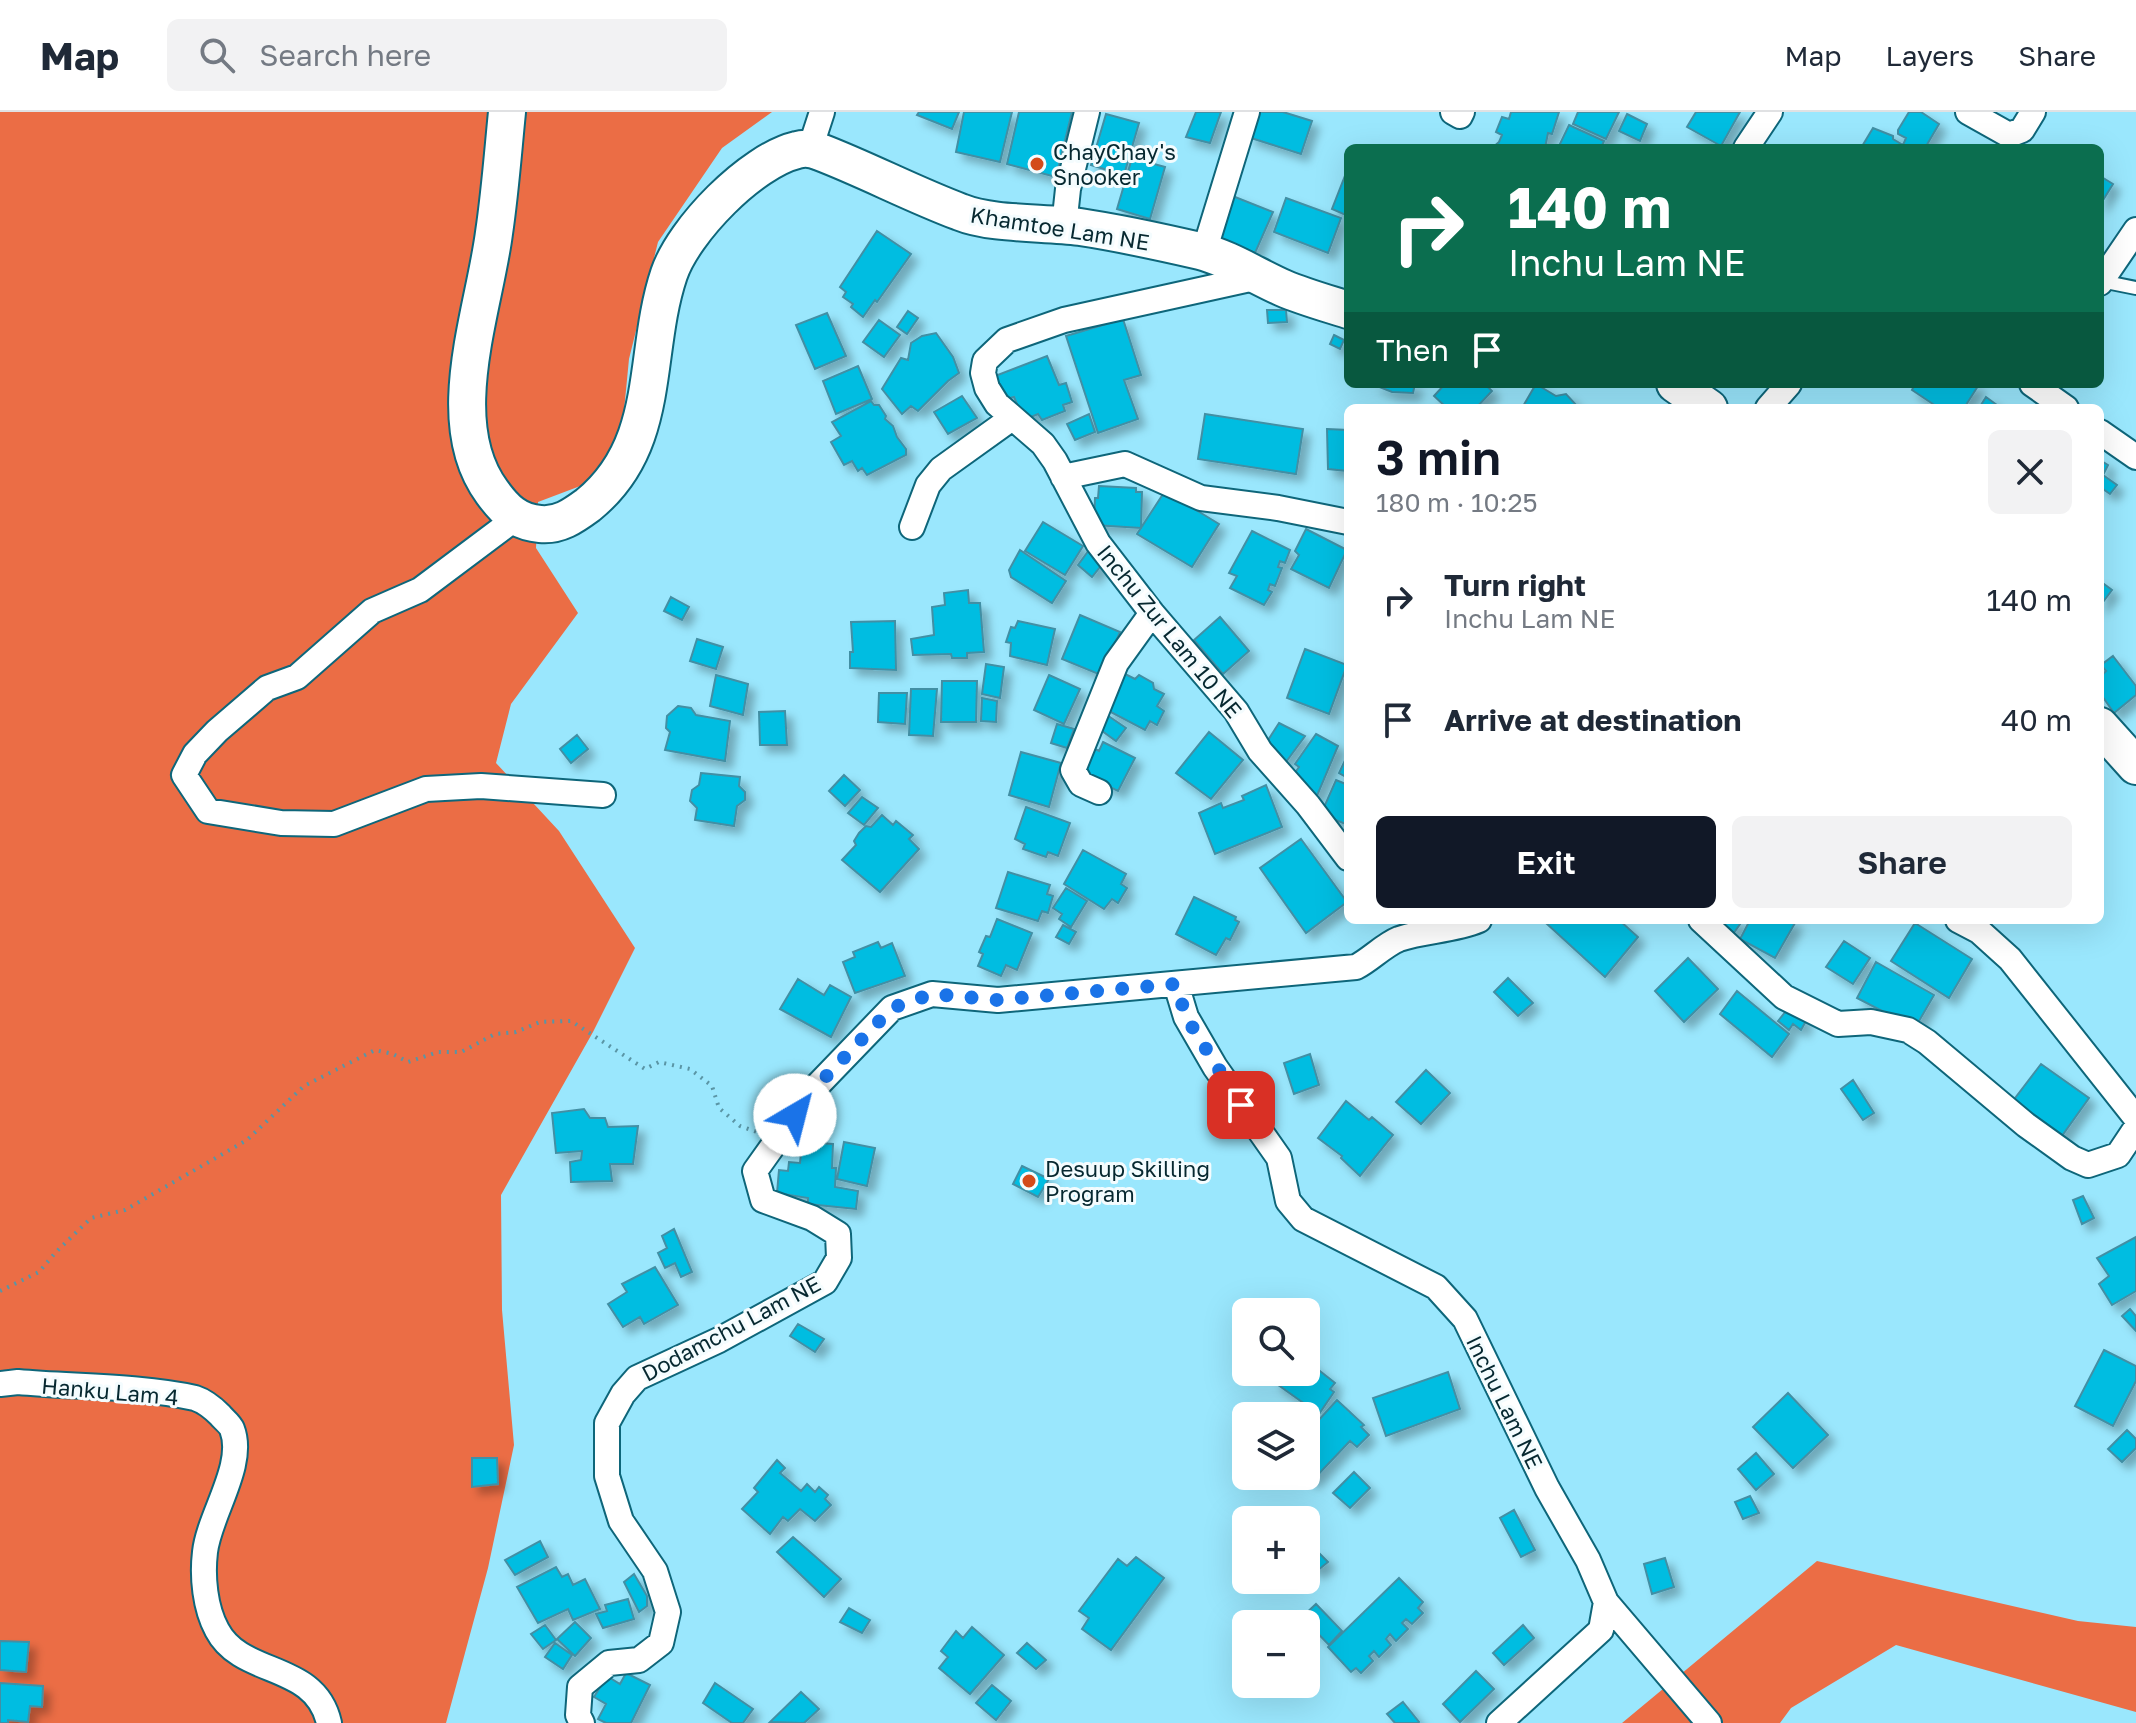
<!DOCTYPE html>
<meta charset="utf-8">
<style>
:root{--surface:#fff;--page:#f2f2f3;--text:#1f2937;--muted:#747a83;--line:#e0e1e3;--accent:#111827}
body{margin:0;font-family:"Golos Text",sans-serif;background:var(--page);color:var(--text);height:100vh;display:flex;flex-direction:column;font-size:30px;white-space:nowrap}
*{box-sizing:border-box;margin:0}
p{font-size:26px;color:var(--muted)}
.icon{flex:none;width:44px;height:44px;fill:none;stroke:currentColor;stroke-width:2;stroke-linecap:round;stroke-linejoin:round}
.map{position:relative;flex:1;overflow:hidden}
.details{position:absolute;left:1344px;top:292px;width:760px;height:520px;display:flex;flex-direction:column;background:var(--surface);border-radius:12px;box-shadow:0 8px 32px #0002}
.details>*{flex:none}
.top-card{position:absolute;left:1344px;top:32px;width:760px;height:244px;border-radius:12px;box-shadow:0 8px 32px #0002;background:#0b6e4f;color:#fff;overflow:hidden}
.buttons{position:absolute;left:1232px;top:1186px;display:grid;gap:16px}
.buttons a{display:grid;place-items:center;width:88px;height:88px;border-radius:12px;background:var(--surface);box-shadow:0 8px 32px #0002;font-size:40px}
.pin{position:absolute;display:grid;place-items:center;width:68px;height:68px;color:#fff;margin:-34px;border-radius:16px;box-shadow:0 4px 12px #0006}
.me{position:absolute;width:88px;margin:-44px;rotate:37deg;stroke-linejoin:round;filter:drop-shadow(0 0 6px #0008)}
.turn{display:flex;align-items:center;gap:28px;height:168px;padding:0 32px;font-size:36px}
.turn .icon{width:104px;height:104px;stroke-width:2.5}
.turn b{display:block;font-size:56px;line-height:68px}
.then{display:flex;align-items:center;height:76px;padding:0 32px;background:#0003;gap:16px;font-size:30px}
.round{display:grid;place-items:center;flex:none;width:84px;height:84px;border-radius:12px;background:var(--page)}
.summary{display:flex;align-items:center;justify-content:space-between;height:136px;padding:0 32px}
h1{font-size:48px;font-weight:600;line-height:60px;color:var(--accent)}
.button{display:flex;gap:16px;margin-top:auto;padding:16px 32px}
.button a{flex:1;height:92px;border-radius:12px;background:var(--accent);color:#fff;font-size:32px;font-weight:600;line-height:92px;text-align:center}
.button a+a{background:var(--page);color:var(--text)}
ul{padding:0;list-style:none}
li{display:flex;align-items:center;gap:24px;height:120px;padding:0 32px}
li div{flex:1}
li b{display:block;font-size:30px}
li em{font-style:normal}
header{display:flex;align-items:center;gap:48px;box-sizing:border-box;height:112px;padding:0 40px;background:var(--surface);border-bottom:2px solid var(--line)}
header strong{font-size:38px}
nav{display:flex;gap:44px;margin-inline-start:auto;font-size:28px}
.search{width:560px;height:72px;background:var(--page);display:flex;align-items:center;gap:20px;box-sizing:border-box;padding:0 28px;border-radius:12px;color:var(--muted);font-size:30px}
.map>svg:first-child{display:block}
.forest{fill:#eb6d45}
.building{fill:#00bde1;stroke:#438fa4;stroke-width:2;filter:url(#shadow)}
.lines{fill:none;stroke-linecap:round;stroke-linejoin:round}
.lane-casing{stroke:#0e667a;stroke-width:16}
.street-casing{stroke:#0e667a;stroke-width:28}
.secondary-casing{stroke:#0e667a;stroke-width:40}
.path{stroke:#5a95a5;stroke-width:4;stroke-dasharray:2 6;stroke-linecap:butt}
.lane{stroke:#fff;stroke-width:12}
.street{stroke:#fff;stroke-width:24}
.secondary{stroke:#fff;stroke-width:36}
.route{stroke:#1a73e8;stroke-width:14;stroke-dasharray:0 25.2}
.poi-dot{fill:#d34b1b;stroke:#f4fcfe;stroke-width:3}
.labels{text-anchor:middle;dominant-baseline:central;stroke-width:6;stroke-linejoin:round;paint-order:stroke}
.poi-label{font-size:22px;fill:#062830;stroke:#f4fcfe;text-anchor:start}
.street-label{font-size:22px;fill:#062830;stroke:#f4fcfe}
</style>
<header>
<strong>Map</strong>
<div class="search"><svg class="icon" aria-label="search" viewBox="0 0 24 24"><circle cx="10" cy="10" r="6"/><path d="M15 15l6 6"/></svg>Search here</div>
<nav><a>Map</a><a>Layers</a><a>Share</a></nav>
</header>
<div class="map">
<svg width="2136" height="1611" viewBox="0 0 2136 1611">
<defs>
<filter id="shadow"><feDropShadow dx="7" dy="7" stdDeviation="4" flood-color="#0004"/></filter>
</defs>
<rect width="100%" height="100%" fill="#9ae7fd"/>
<!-- forest -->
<path class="forest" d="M0,0H772L722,36L658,130L629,247L623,309L604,365L538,390L536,436L578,501L511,592L496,651L559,719L635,836L593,920L501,1083L502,1198L514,1333L488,1456L446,1611H0Z
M1817,1449L2078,1509L2136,1515V1600L1896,1533L1791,1596L1780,1611H1622Z"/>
<!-- building -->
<path class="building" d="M919,0H959L952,17L917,3Z
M964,0H1012L1000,50L956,40Z
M1019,0H1072L1056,65L1007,52Z
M1196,0H1221L1210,31L1186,25Z
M1256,0H1283L1312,9L1301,42L1248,25Z
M1511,0H1559L1552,22L1548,21L1545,36H1492L1499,30L1502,23L1496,20L1502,5L1509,7Z
M1578,0H1619L1606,27L1573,12Z
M1696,0H1740L1721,34L1687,15Z
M1909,0H1921L1939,12L1925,36H1861L1873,16L1893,24V27L1903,33L1906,26L1898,22V18Z
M1106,2L1139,11L1124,63L1091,53Z
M1627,2L1647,12L1640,29L1619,19Z
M1569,13L1604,29L1601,36H1558Z
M1132,46L1165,55L1150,107L1117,97Z
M1348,56V104L1332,97Z
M2100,64L2113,72L2100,93Z
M1230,83L1273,100L1255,141L1213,123Z
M1286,86L1341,106L1328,141L1274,120Z
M877,119L911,142L877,190L875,188L863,205L851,195L853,192L843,185L846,180L840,175Z
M1267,198H1286L1287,210L1268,211Z
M908,199L918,206L907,222L897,215Z
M827,201L846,244L815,257L796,213Z
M1123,207L1141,263L1124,268L1138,307L1098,321L1066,224Z
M879,208L900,223L884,245L863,230Z
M936,221L953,245L959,261L948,269L918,299L911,294L902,302L882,277L901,246L908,248L911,231L922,224Z
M1334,223L1344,228L1340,237L1330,232Z
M1047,244L1059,273L1066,271L1072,290L1063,293L1065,299L1042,308L1038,302L1024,308L1014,285L1006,287L995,264Z
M858,254L872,287L836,302L823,269Z
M1372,272H1415L1413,281L1392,280Z
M1445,272H1485L1492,279L1476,296H1447L1434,284Z
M1536,272L1556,284L1566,282L1579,296H1522Z
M1915,272H1975L1978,274L1964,296H1939L1912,278Z
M962,284L977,306L948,322L934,300Z
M1986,285L2001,296H1979Z
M871,289L874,293H879L886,304L885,307L893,314L897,325L906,337V343L867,363L862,356L858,359L852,349L844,353L831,330L841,324L832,310Z
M1089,302L1095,320L1075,328L1067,312Z
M1205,302L1303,317L1296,362L1198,347Z
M1327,317L1348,318V368L1347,359L1328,357Z
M2100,348L2108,353L2103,363L2117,373L2110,382L2100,375Z
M1099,374L1136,376V380H1142L1141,416L1094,413L1095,386H1098Z
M1165,379L1219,412L1192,455L1137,422Z
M1043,410L1083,434L1065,463L1025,439Z
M1306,417L1347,438L1329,476L1291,457L1299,443L1295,439Z
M1252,419L1290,438L1285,451L1280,449L1278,455L1282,456L1275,474L1270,472L1268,478L1272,480L1264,493L1230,476L1237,464L1229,461Z
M1020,438L1066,469L1052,491L1011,465L1009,458Z
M1089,438L1104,450L1092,465L1078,453Z
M2100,469L2112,478L2100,494Z
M968,478L969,491H980L984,540L967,541V546H952L951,542L913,543L911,527L934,523L932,495L945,493L944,481Z
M671,485L689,495L682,508L664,499Z
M1080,503L1120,520L1101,563L1062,547Z
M1220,505L1249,539L1223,562L1194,528Z
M895,509L896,558L850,556V540H853L851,510Z
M1018,509L1055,517L1047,553L1010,544L1011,531L1006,530L1011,515L1015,516Z
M697,527L723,535L716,557L690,549Z
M1305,537L1347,553L1329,602L1287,586Z
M2113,544L2136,574V583L2114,601L2100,581V565L2106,559L2101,553Z
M986,552L1004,555L1000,586L982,582Z
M1123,561L1135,567L1139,563L1153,571L1154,577L1164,582L1157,594L1164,599L1157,613L1150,609L1145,618L1105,597Z
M716,563L748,572L743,603L710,594Z
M1049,563L1080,577L1064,612L1034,598Z
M942,569H977L976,610H941Z
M911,577H937L933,624L909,623Z
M879,581H907L905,612L878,610Z
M982,586L997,589L996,610L981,609Z
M678,594L691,596L696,603L730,609L725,649L665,638L670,620L666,616L667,604Z
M785,599L787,633H760L759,600Z
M1107,603L1126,616L1116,629L1098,616Z
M1279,611L1305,624L1286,650L1263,636Z
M1057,612L1074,617L1067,636L1051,631Z
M1209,620L1243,648L1211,687L1176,661Z
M1316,622L1338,634L1316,686L1297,676L1302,667L1294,662L1299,655L1295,652Z
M577,623L588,637L571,651L560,637Z
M1103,630L1135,646L1118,679L1077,659L1089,634L1099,639Z
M1021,640L1061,651L1049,695L1009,683Z
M1348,642V666L1339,661Z
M701,661L740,665L739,674L745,680V688L737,694L734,714L695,708L697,696L690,689L692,678L699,673Z
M844,663L860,678L845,694L829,679Z
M1336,668L1348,673V713L1321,702Z
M1266,673L1282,715L1215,742L1199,701L1221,691L1223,696L1244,688L1242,684Z
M862,685L878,696L864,713L848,701Z
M1026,695L1070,711L1058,744L1048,740L1046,745L1023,737L1025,732L1015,727Z
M882,703L893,713L896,709L913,723L909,727L919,737L880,780L842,748L856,733L854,729L859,721L866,714L871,715Z
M1301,727L1347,790L1306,821L1260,756Z
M1083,738L1126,762L1121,772L1127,776L1118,791L1112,787L1104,797L1064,772Z
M1008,760L1050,773L1047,782L1053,784L1048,801L1042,799L1038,809L996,796Z
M1066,776L1087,789L1071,815L1059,807L1062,802L1053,796Z
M1194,785L1236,805L1235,808L1239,810L1230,828L1226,826L1216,843L1176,822Z
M997,807L1032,821L1017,858L1006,853L1001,864L978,854L983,842L979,840L986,824L990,825Z
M1551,808H1619L1638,825L1605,865L1547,812Z
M1714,808H1743L1733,822Z
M1750,808H1791L1795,811L1775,846L1740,827Z
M1915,811L1972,847L1949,886L1891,849Z
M1063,813L1076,820L1069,832L1056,825Z
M1844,829L1870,846L1853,872L1826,855Z
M878,830L881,836L892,831L905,864L855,881L843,850L855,845L853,840Z
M1688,846L1718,877L1684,910L1655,879Z
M1876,850L1934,883L1915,916L1857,886Z
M1508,866L1533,891L1518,904L1494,880Z
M798,867L824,883L830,873L851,885L831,925L780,897Z
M1737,879L1789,922L1772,945L1720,902Z
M1790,894L1806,909L1801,918L1793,912L1789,918L1778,909Z
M1310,942L1319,973L1294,982L1284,951Z
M2041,952L2089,986L2059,1028L2009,994Z
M1426,958L1450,981L1421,1012L1396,990Z
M1853,968L1874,1001L1863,1008L1841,977Z
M1346,989L1369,1008L1372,1005L1393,1023L1360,1064L1341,1046L1342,1044L1318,1026Z
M584,997L590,1006H605L608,1015L638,1014L633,1052H610L612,1069L571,1070L570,1050L581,1048L582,1039L556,1041L552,1001Z
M802,1030L833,1032L832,1056H836L835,1075L858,1079L856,1097L808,1092V1086L777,1081L779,1058L788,1059L789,1050L800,1051Z
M844,1030L875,1036L867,1074L837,1067Z
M1022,1054L1049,1067L1038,1085L1013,1072Z
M2083,1084L2094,1106L2082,1112L2073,1088Z
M674,1117L692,1160L681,1165L675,1151L665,1156L658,1141L667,1136L662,1124Z
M2136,1125V1179L2112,1193L2099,1172L2109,1164L2097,1146Z
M655,1155L678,1193L644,1212L640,1205L623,1215L608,1192L627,1180L622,1172Z
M2130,1197L2136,1204V1219L2122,1204Z
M798,1212L824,1227L815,1240L790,1224Z
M2104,1238L2136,1254V1269L2113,1314L2075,1294Z
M1306,1248L1335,1271L1330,1277L1334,1280L1319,1302L1274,1270L1281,1260H1306Z
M1448,1260L1460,1297L1386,1324L1373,1286Z
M1788,1281L1828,1323L1793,1356L1753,1315Z
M1337,1288L1364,1313L1361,1315L1369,1323L1357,1335L1350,1329L1312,1369L1306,1363V1322Z
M2127,1318L2136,1327V1336L2122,1350L2108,1337Z
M1756,1341L1774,1362L1756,1378L1738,1357Z
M472,1346H497L498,1372L472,1375Z
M777,1348L785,1356L780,1361L801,1379L807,1372L815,1380L819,1375L828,1383L825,1387L831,1393L815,1409L800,1397L788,1409L783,1405L770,1422L742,1397L758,1380L754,1376Z
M1354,1360L1370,1376L1350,1396L1333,1381Z
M1750,1384L1759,1401L1743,1407L1735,1390Z
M1514,1398L1535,1438L1521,1445L1500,1406Z
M793,1425L841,1467L824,1485L777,1440Z
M540,1429L548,1445L515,1463L505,1448Z
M1317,1439L1328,1450L1317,1459L1306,1450Z
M1136,1445L1164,1466L1111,1538L1082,1517L1089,1506L1079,1499L1118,1447L1127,1454Z
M1665,1446L1674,1475L1652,1482L1644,1452Z
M556,1455L562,1465L568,1462L573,1473L585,1467L600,1497L573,1508L568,1497L538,1511L517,1475Z
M634,1462L647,1484V1494L639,1500L624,1470Z
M1399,1466L1423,1490L1418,1496L1423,1501L1412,1512L1406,1507L1402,1511L1408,1517L1396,1529L1390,1522L1386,1527L1391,1533L1379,1545L1374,1539L1369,1544L1373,1549L1361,1561L1356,1556L1351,1560L1328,1535Z
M628,1487L634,1507L603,1516L596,1502L607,1499L605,1493Z
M1316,1492L1342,1519L1329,1533L1302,1505Z
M849,1496L870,1508L862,1521L840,1510Z
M575,1510L591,1526L575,1544L557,1527Z
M545,1513L556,1528L543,1537L531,1522Z
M1523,1513L1534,1526L1504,1553L1493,1541Z
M972,1515L1004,1543L970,1582L939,1556L948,1545L941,1539L956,1519L963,1526Z
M0,1529L29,1530L26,1560L0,1558Z
M555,1531L572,1543L563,1557L545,1545Z
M1027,1531L1046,1548L1036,1557L1017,1541Z
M1476,1559L1494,1577L1460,1610L1443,1592Z
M626,1561L650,1573L631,1611H606L598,1607L606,1592L594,1585L607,1564L620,1572Z
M0,1571L43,1574L42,1595L30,1594L28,1610L8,1608V1611H0Z
M715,1571L753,1597L743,1611H732L703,1591Z
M992,1573L1011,1589L996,1608L976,1591Z
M801,1580L819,1597L804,1611L770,1610Z
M1403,1590L1419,1610L1418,1611H1395L1387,1602Z"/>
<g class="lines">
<!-- lane casing -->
<g class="lane-casing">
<path id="lane" d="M2101,169L2136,176"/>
</g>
<!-- street casing -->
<g class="street-casing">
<path id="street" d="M1453,0L1460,4L1462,0
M1968,0L2009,23L2022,18L2033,0
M1746,36L1770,0
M810,37L822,0
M1064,114L1068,77L1087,0
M1204,140L1247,0
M1259,165L1064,208L1007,228L985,249L983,261L987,276L997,292L1043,332L1055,349L1098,431L1152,501L1236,599L1260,639L1308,693L1348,746
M2100,171L2136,118
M2032,272L2066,296
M1768,296L1789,272
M2100,320L2136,345
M1063,365L1125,352L1201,386L1278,396L1348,410
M516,406L420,478L372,499L297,565L267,576L217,619L195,642L184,663L208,699L281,711L334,712L426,677L481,674L603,683
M912,415L928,373L941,357L1012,306
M1099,680L1081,672L1073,658L1116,551L1152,501
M1701,808L1784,885L1838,912L1871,910L1908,918L1927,930L2026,1013L2072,1046L2088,1053L2118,1043L2136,1016
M1958,808L1979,819L2010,847L2136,1006
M1176,872L1186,905L1215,955L1279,1046L1288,1089L1303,1107L1436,1175L1465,1207L1547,1376L1588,1448L1606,1490L1601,1518L1499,1611
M0,1272L18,1270C75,1275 140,1274 195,1286C204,1289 213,1296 220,1303C223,1307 230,1312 232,1317C246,1353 209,1403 205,1440C202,1465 205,1496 217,1518C242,1566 315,1549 329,1611
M1606,1490L1709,1611
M582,1611L578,1603L580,1575L609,1551L639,1548L661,1531L668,1500L655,1459L621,1409L607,1364V1311L623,1282L637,1266L719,1228L825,1170L839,1146L838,1122L812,1106L763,1088L755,1059L812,979L892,896L932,882L998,888L1356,855C1370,848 1384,833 1399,827C1425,818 1453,819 1479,808"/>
</g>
<!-- secondary casing -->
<g class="secondary-casing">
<path id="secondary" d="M507,0C503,40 500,81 494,121C484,199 440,310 492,380C505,398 517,410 540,412C559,414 573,404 588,393C663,332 642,242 669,162C684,118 751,49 797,38C804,36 813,37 820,40C867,58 912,82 960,100C992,113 1044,110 1080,115C1120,121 1161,130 1200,139C1228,146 1256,164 1283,176C1304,185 1326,191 1348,198
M1675,272L1709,296
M2100,614L2136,654"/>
</g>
<!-- path -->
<path class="path" d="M0,1179L39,1160L56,1140L91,1106L125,1098L247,1028L304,974L375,938L393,942L408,950L438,940H461L495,922L516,920L540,910L571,909L645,957L659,950L690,957L712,974L719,996L740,1014L757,1020"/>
<!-- lane -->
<use href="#lane" class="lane"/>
<!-- street -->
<use href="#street" class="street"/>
<!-- secondary -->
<use href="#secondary" class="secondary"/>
</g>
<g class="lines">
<!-- route -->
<path class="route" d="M795,1003L812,979L892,896L932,882L998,888L1176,872L1186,905L1241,993"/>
</g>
<!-- markers -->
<g class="poi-dot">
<circle cx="1037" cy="52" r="8"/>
<circle cx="1029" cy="1069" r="8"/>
</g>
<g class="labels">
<!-- poi labels -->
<g class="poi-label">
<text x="1053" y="39">ChayChay's<tspan x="1053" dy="25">Snooker</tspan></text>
<text x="1045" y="1056">Desuup Skilling<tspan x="1045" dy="25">Program</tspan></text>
</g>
<!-- street labels -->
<g class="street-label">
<text transform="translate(1060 116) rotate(9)">Khamtoe Lam NE</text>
<text transform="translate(1170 519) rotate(51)">Inchu Zur Lam 10 NE</text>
<text transform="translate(731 1216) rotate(-28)">Dodamchu Lam NE</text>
<text transform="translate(110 1279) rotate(5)">Hanku Lam 4</text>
<text transform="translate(1505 1290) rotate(64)">Inchu Lam NE</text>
</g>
</g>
</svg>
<div class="buttons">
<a><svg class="icon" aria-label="search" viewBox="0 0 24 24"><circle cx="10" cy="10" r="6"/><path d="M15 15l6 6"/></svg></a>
<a><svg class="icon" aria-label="layers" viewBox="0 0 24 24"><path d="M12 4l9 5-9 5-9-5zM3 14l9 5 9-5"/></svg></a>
<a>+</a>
<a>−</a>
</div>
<div class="pin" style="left:1241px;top:993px;background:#d93025"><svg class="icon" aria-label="arrive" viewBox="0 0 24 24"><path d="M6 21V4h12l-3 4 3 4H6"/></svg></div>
<svg class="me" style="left:795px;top:1003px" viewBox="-20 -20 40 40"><circle r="19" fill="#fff"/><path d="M0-13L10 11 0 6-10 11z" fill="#1a73e8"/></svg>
<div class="top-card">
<div class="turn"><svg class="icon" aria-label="right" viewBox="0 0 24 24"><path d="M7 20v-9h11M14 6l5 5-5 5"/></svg><div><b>140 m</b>Inchu Lam NE</div></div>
<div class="then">Then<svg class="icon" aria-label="arrive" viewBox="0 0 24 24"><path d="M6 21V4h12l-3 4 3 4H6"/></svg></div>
</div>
<section class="details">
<div class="summary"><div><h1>3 min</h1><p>180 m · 10:25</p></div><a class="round"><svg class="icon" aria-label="close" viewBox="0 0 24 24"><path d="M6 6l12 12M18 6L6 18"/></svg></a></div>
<ul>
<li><svg class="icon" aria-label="right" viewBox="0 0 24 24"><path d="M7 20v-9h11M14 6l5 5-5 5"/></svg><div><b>Turn right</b><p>Inchu Lam NE</p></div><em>140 m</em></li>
<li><svg class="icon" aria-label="arrive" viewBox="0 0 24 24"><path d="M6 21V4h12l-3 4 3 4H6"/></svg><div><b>Arrive at destination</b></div><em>40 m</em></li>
</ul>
<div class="button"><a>Exit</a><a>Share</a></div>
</section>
</div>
